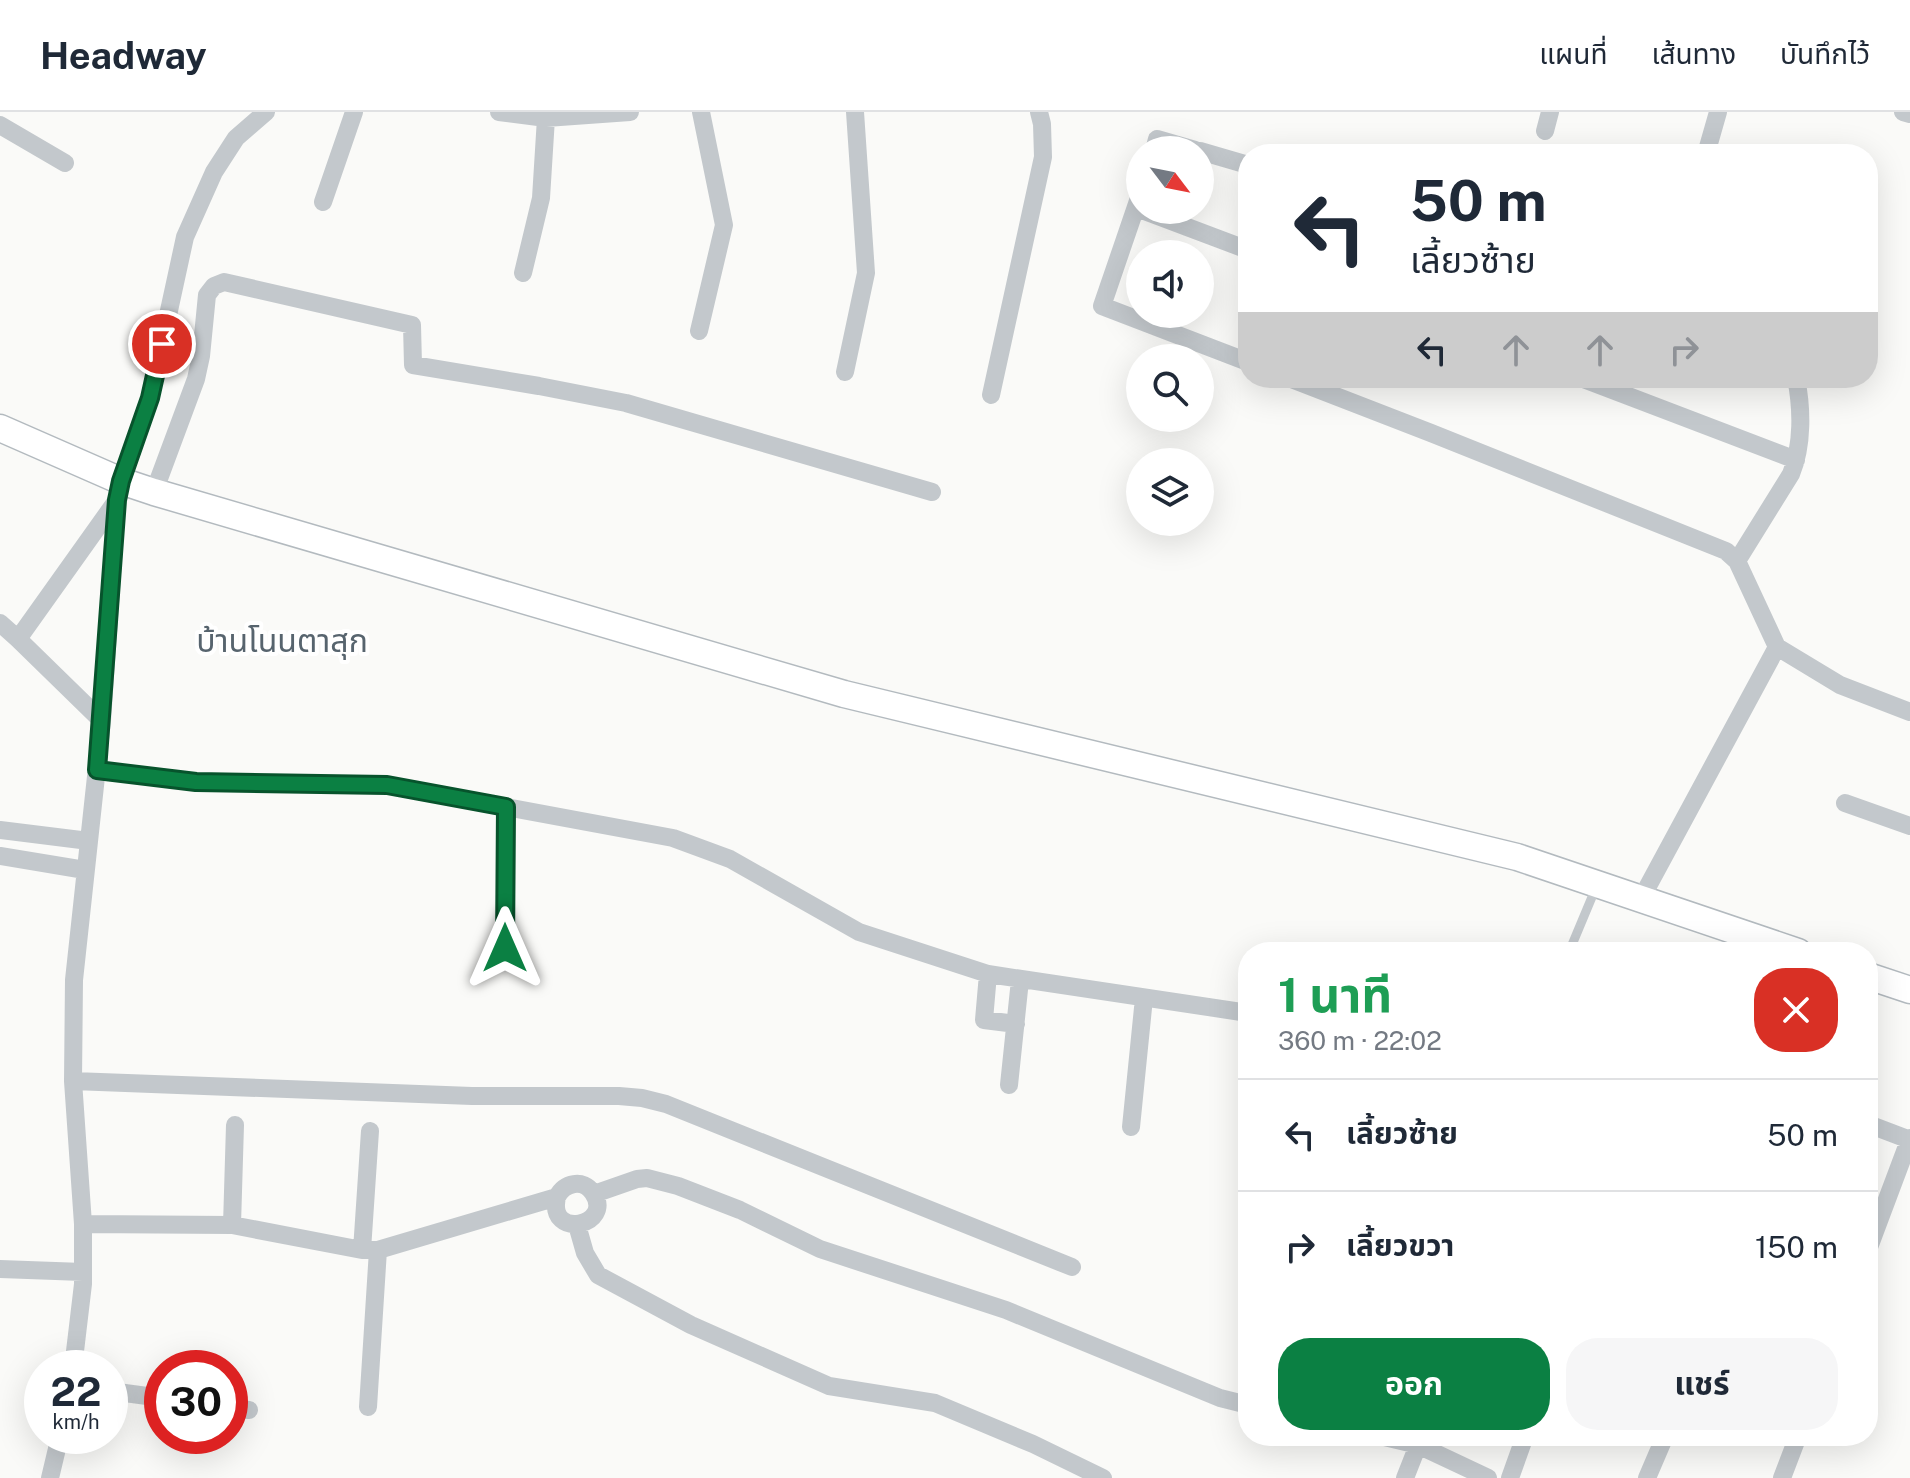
<!DOCTYPE html>
<html lang="th">
<meta charset="utf-8">
<style>
:root{--surface:#fff;--page:#f6f6f7;--text:#1f2937;--muted:#747a83;--line:#e0e1e3;--accent:#0b8043}
body{margin:0;font-family:"Public Sans","Noto Sans Thai",sans-serif;background:var(--page);color:var(--text);height:100vh;display:flex;flex-direction:column;font-size:30px;white-space:nowrap}
*{box-sizing:border-box;margin:0}
p{font-size:26px;color:var(--muted)}
.icon{flex:none;width:44px;height:44px;fill:none;stroke:currentColor;stroke-width:2;stroke-linecap:round;stroke-linejoin:round}
.map{position:relative;flex:1;overflow:hidden}
.side{position:absolute;left:1238px;top:830px;width:640px;height:504px;display:flex;flex-direction:column;background:var(--surface);border-radius:32px;box-shadow:0 8px 32px #0002}
.side>*{flex:none}
.top-card{position:absolute;left:1238px;top:32px;width:640px;height:244px;border-radius:32px;box-shadow:0 8px 32px #0002;background:#fff;color:var(--text);overflow:hidden}
.needle{width:52px;rotate:122deg}
.fabs{position:absolute;left:1126px;top:24px;display:grid;gap:16px}
.fabs a{display:grid;place-items:center;width:88px;height:88px;border-radius:50%;background:var(--surface);box-shadow:0 8px 32px #0002;font-size:40px}
.speed{position:absolute;left:24px;top:1238px;display:flex;gap:16px;font-size:40px;font-weight:700;text-align:center}
.speed>*{display:grid;place-content:center;width:104px;height:104px;border-radius:50%;background:var(--surface);box-shadow:0 8px 32px #0002;line-height:1}
.speed small{font-size:20px;font-weight:400}
.speed .limit{border:12px solid #d22;background:#fff;color:#111}
.pin{position:absolute;display:grid;place-items:center;width:68px;height:68px;color:#fff;margin:-34px;border:4px solid #fff;border-radius:50%;box-shadow:0 2px 8px #0007}
.me{position:absolute;width:88px;margin:-44px;rotate:0deg;stroke-linejoin:round;filter:drop-shadow(0 0 6px #0008)}
.turn{display:flex;align-items:center;gap:28px;height:168px;padding:0 40px;font-size:36px}
.turn .icon{width:104px;height:104px;stroke-width:2.5}
.turn b{display:block;font-size:56px;line-height:68px}
.lanes{display:flex;align-items:center;height:76px;padding:0 40px;background:#0003;justify-content:center;gap:40px;direction:ltr}
.lanes .off{opacity:.35}
.round{display:grid;place-items:center;flex:none;width:84px;height:84px;border-radius:32px;background:var(--page)}
.overview{display:flex;align-items:center;justify-content:space-between;height:136px;padding:0 40px}
h1{font-size:48px;font-weight:700;line-height:60px;color:#1e9e55}
.button{display:flex;gap:16px;margin-top:auto;padding:16px 40px}
.button a{flex:1;height:92px;border-radius:32px;background:var(--accent);color:#fff;font-size:32px;font-weight:700;line-height:92px;text-align:center}
.button a+a{background:var(--page);color:var(--text)}
ul{padding:0;list-style:none}
li{display:flex;align-items:center;gap:24px;height:112px;padding:0 40px;border-top:2px solid var(--line)}
li div{flex:1}
li b{display:block;font-size:30px}
li em{font-style:normal}
header{display:flex;align-items:center;gap:48px;box-sizing:border-box;height:112px;padding:0 40px;background:var(--surface);border-bottom:2px solid var(--line)}
header strong{font-size:38px}
nav{display:flex;gap:44px;margin-inline-start:auto;font-size:28px}
.map>svg:first-child{display:block}
.lines{fill:none;stroke-linecap:round;stroke-linejoin:round}
.secondary-casing{stroke:#b3babf;stroke-width:29}
.lane{stroke:#c3c8cc;stroke-width:9}
.street{stroke:#c3c8cc;stroke-width:18}
.secondary{stroke:#fff;stroke-width:26}
.route-casing{stroke:#07532c;stroke-width:20}
.route{stroke:#0b8043;stroke-width:14}
.labels{text-anchor:middle;dominant-baseline:central;stroke-width:8;stroke-linejoin:round;paint-order:stroke}
.quarter-label{font-size:32px;fill:#57646e;stroke:#fff}
</style>
<header>
<strong>Headway</strong>
<nav><a>แผนที่</a><a>เส้นทาง</a><a>บันทึกไว้</a></nav>
</header>
<div class="map">
<svg width="1910" height="1366" viewBox="0 0 1910 1366">
<rect width="100%" height="100%" fill="#fafaf8"/>
<g class="lines">
<!-- secondary casing -->
<g class="secondary-casing">
<path id="secondary" d="M0,316L121,369L154,380L844,582L1517,745L1798,840
M1868,864L1910,878"/>
</g>
<!-- lane -->
<path class="lane" d="M1569,840L1597,773"/>
<!-- street -->
<path class="street" d="M499,0L546,6L630,0
M1903,0L1910,2
M0,13L65,51
M1545,19L1550,0
M1154,38L1157,27L1195,38
M1200,39L1248,53
M1706,42L1718,0
M1140,83L1102,194L1248,250
M323,90L354,0
M1142,98L1248,138
M523,161L541,86L546,6
M699,219L724,113L701,0
M845,260L866,161L855,0
M1289,266L1431,321L1726,439L1737,449L1777,535L1840,573L1910,600
M1581,266L1796,348
M991,283L1043,45L1042,12L1039,0
M154,380L196,267L201,244L207,183L214,174L224,170L412,213L413,253L539,274L626,291L932,380
M1737,449L1791,362C1803,333 1802,296 1796,266
M0,511L18,527
M102,609L18,527L117,388
M97,658L196,670L387,673L673,726L730,747L859,820L988,862L1248,901
M1845,691L1910,714
M0,718L89,729
M0,744L85,758
M1641,787L1777,535
M505,836L506,695
M988,862L984,908L1016,912
M73,969L472,984H619L642,986L666,992L1072,1155
M1009,973L1020,868
M1868,1012L1910,1028
M1131,1015L1144,886
M594,1082L637,1067L647,1066L678,1074L740,1098L820,1137L1006,1198L1220,1286L1248,1293
M83,1112L232,1113L362,1138H378L557,1085C564,1071 583,1066 593,1081C615,1113 547,1129 557,1085
M232,1113L235,1013
M577,1113L585,1141L598,1163L691,1213L829,1274L935,1291L1033,1332L1103,1366
M362,1138L370,1019
M1868,1138L1910,1026
M0,1157L83,1160
M73,1256L83,1172V1112L73,969L74,868L102,609L117,388L121,369L150,286L185,125L214,60L236,26L266,0
M110,1279L162,1286
M368,1295L378,1138
M230,1296L249,1298
M1380,1324L1418,1333L1488,1366
M50,1366L60,1324
M1405,1366L1418,1333
M1510,1366L1525,1324
M1647,1366L1665,1324
M1782,1366L1798,1324"/>
<!-- secondary -->
<use href="#secondary" class="secondary"/>
</g>
<g class="lines">
<!-- route casing -->
<g class="route-casing">
<path id="route" d="M162,232L150,286L121,369L117,388L97,658L196,670L387,673L506,695L505,836"/>
</g>
<!-- route -->
<use href="#route" class="route"/>
</g>
<g class="labels">
<!-- quarter labels -->
<g class="quarter-label">
<text x="282" y="528">บ้านโนนตาสุก</text>
</g>
</g>
</svg>
<div class="fabs">
<a><svg class="needle" viewBox="-14 -14 28 28"><path d="M0-13l5 13h-10z" fill="#e53935"/><path d="M0 13l5-13h-10z" fill="#747a83"/></svg></a>
<a><svg class="icon" aria-label="sound" viewBox="0 0 24 24"><path d="M4 9h4l5-4v14l-5-4H4zM17 9q2 3 0 6"/></svg></a>
<a><svg class="icon" aria-label="search" viewBox="0 0 24 24"><circle cx="10" cy="10" r="6"/><path d="M15 15l6 6"/></svg></a>
<a><svg class="icon" aria-label="layers" viewBox="0 0 24 24"><path d="M12 4l9 5-9 5-9-5zM3 14l9 5 9-5"/></svg></a>
</div>
<div class="speed"><div>22<small>km/h</small></div><div class="limit">30</div></div>
<div class="pin" style="left:162px;top:232px;background:#d93025"><svg class="icon" aria-label="arrive" viewBox="0 0 24 24"><path d="M6 21V4h12l-3 4 3 4H6"/></svg></div>
<svg class="me" style="left:505px;top:836px" viewBox="-20 -20 40 40"><path d="M0-17L14 15 0 8-14 15z" fill="#0b8043" stroke="#fff" stroke-width="4"/></svg>
<div class="top-card">
<div class="turn"><svg class="icon" aria-label="left" viewBox="0 0 24 24"><path d="M17 20v-9H6M10 6l-5 5 5 5"/></svg><div><b>50 m</b>เลี้ยวซ้าย</div></div>
<div class="lanes"><svg class="icon" aria-label="left" viewBox="0 0 24 24"><path d="M17 20v-9H6M10 6l-5 5 5 5"/></svg><svg class="icon off" aria-label="ahead" viewBox="0 0 24 24"><path d="M12 20V5M6 11l6-6 6 6"/></svg><svg class="icon off" aria-label="ahead" viewBox="0 0 24 24"><path d="M12 20V5M6 11l6-6 6 6"/></svg><svg class="icon off" aria-label="right" viewBox="0 0 24 24"><path d="M7 20v-9h11M14 6l5 5-5 5"/></svg></div>
</div>
<section class="side">
<div class="overview"><div><h1>1 นาที</h1><p>360 m · 22:02</p></div><a class="round" style="background:#d93025;color:#fff"><svg class="icon" aria-label="close" viewBox="0 0 24 24"><path d="M6 6l12 12M18 6L6 18"/></svg></a></div>
<ul>
<li><svg class="icon" aria-label="left" viewBox="0 0 24 24"><path d="M17 20v-9H6M10 6l-5 5 5 5"/></svg><div><b>เลี้ยวซ้าย</b></div><em>50 m</em></li>
<li><svg class="icon" aria-label="right" viewBox="0 0 24 24"><path d="M7 20v-9h11M14 6l5 5-5 5"/></svg><div><b>เลี้ยวขวา</b></div><em>150 m</em></li>
</ul>
<div class="button"><a>ออก</a><a>แชร์</a></div>
</section>
</div>
